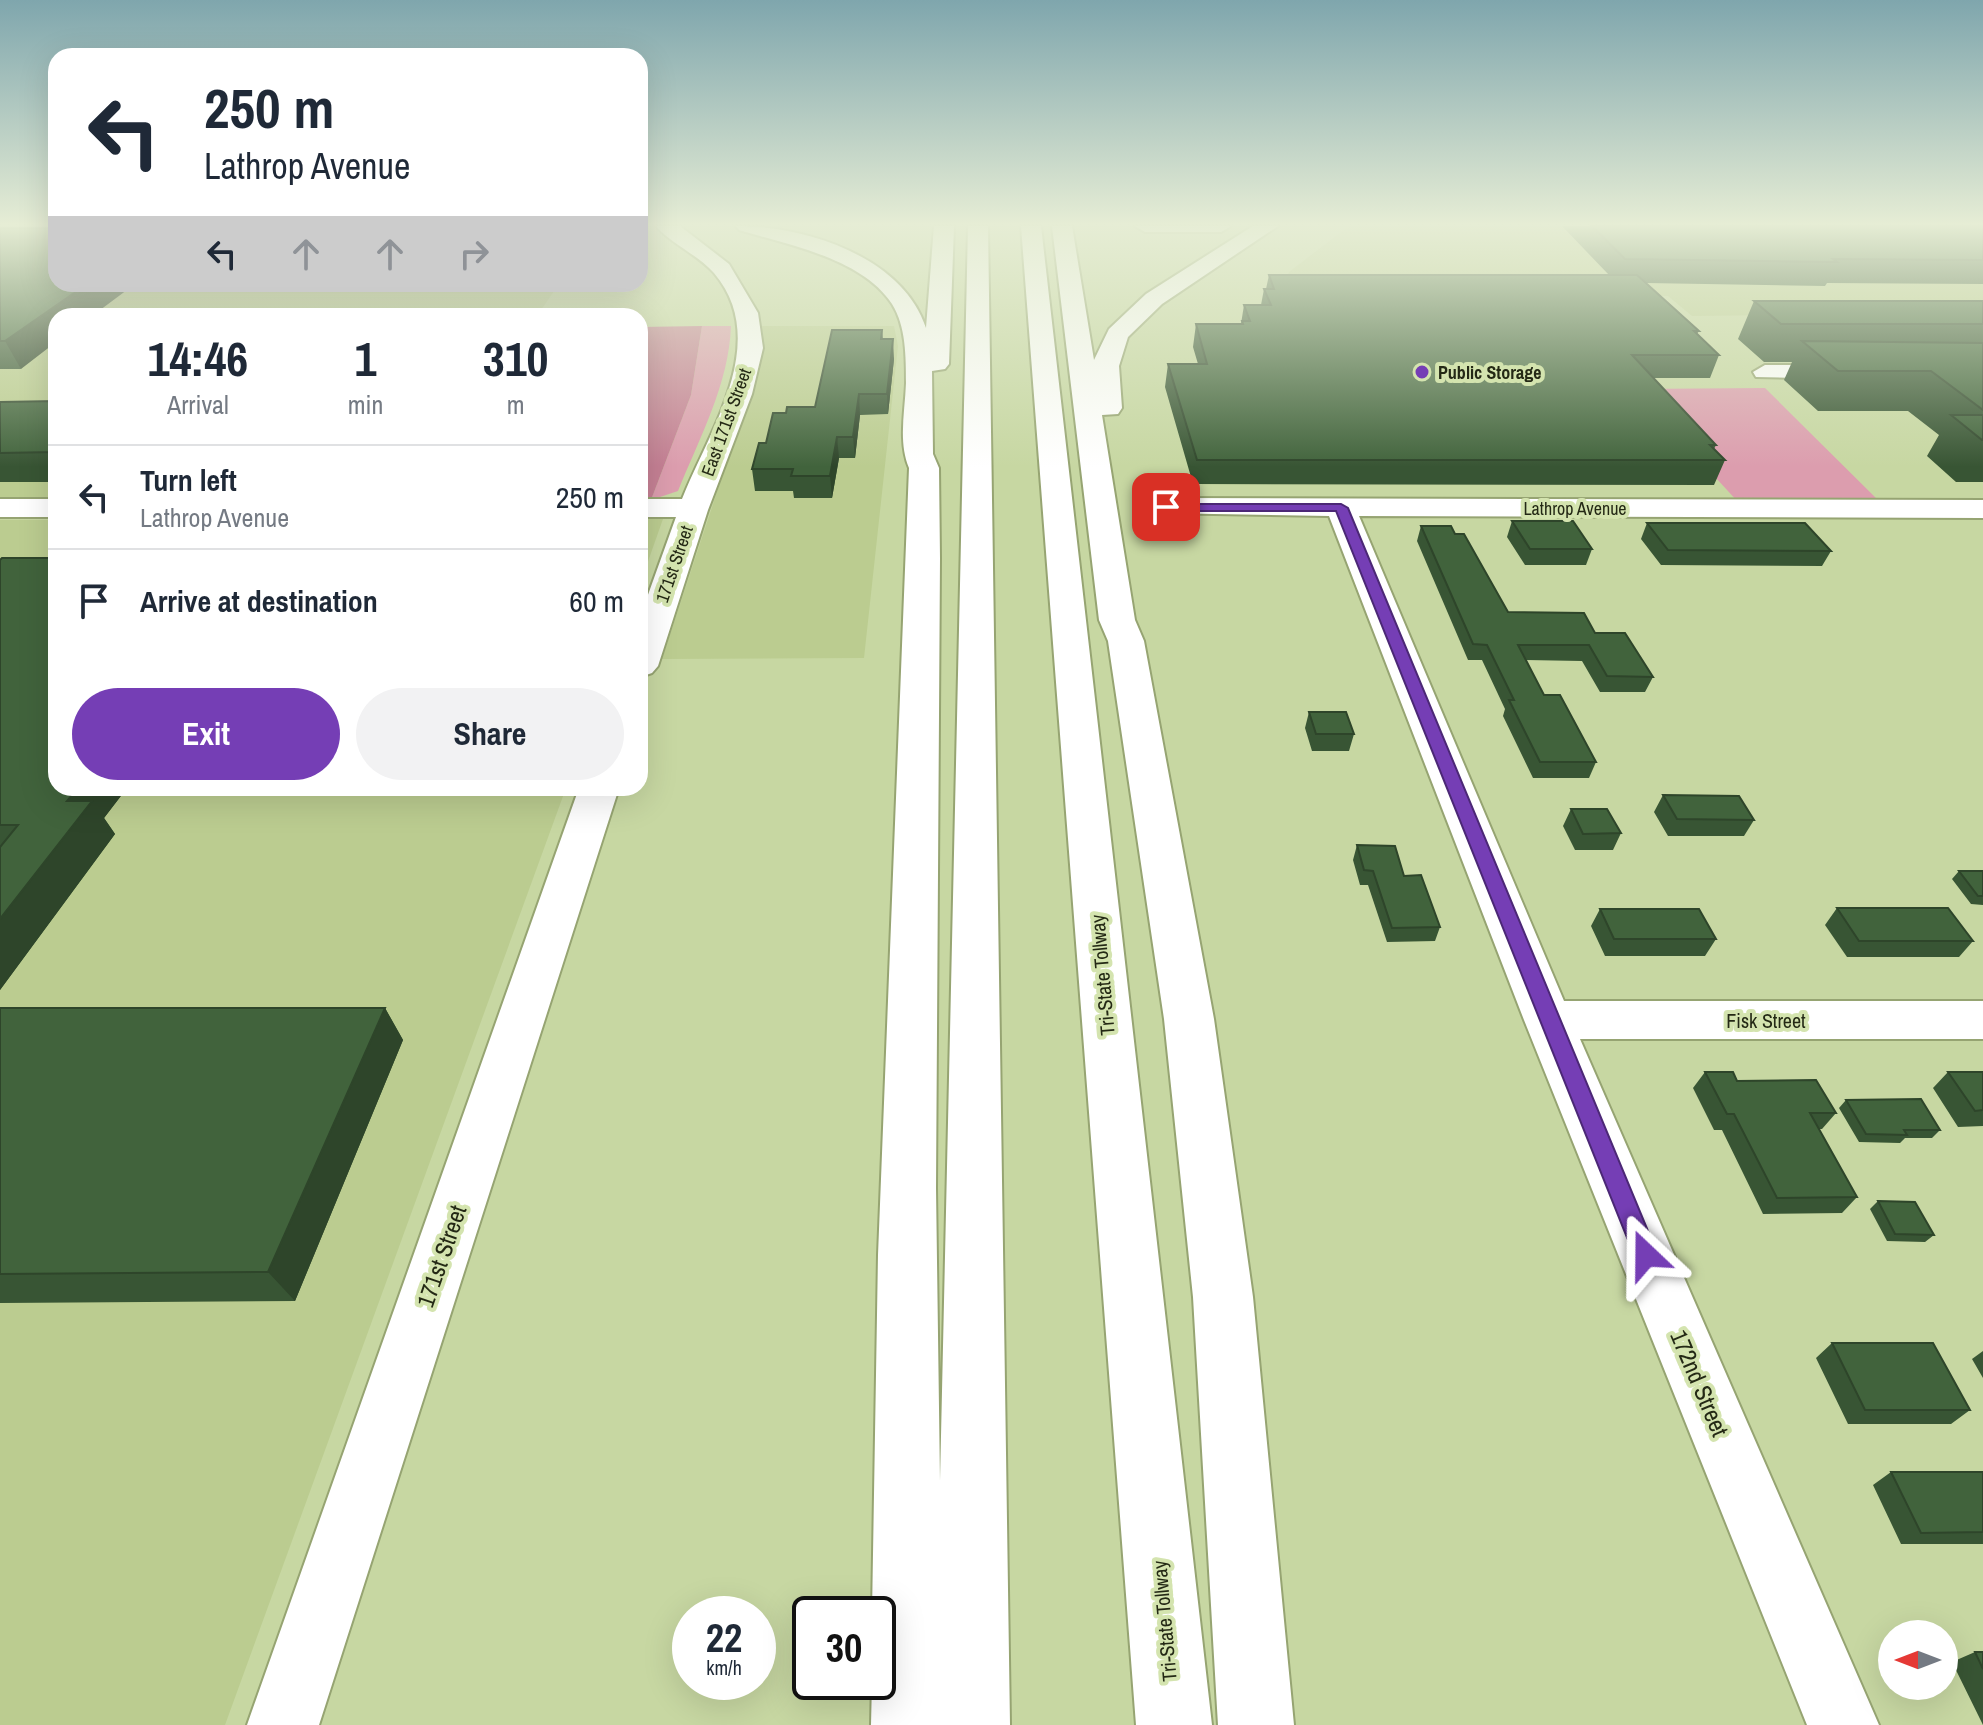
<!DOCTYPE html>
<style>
:root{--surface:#fff;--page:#f2f2f3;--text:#1f2937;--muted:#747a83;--line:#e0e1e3;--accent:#753eb5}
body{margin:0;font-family:"Archivo Narrow",sans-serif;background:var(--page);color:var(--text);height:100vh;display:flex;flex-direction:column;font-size:30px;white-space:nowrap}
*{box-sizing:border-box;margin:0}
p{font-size:26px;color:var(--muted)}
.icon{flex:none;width:44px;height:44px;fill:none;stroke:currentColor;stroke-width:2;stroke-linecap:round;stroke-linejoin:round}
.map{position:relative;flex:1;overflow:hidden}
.drawer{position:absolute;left:48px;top:308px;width:600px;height:488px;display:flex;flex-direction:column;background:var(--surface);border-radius:24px;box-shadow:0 8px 32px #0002}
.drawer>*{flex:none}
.banner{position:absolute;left:48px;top:48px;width:600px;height:244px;border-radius:24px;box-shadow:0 8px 32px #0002;background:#fff;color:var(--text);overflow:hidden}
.needle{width:52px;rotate:270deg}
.controls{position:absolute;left:1878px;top:1620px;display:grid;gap:16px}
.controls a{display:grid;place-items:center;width:80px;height:80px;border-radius:50%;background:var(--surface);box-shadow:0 8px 32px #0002;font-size:40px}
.speed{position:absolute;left:672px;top:1596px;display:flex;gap:16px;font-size:40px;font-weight:700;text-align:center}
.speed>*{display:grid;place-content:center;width:104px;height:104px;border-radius:50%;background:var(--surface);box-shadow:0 8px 32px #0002;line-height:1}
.speed small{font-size:20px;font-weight:400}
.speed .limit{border:4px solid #111;border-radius:12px;background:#fff;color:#111}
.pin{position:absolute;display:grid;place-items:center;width:68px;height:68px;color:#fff;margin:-34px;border-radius:16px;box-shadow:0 4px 12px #0006}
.me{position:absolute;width:88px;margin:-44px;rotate:337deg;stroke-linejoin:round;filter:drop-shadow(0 0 6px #0008)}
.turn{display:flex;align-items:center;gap:28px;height:168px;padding:0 24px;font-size:36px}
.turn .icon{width:104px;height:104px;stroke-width:2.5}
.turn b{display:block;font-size:56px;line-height:68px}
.lanes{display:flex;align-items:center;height:76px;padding:0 24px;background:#0003;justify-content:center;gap:40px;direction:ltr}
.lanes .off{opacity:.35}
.eta{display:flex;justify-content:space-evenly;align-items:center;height:136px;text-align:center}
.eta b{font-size:48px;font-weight:700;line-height:56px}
.cta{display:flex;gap:16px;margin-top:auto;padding:16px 24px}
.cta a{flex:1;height:92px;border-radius:48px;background:var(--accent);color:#fff;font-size:32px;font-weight:700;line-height:92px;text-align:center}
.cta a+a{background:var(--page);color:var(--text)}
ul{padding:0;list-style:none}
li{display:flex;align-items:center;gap:24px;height:104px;padding:0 24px;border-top:2px solid var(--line)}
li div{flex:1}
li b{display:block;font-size:30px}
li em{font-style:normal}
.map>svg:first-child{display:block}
.built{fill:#bbcc90}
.green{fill:#dc9dae}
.forest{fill:#c58094}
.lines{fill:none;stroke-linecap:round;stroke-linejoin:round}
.minor-casing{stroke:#96a472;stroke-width:4}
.highway-casing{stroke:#96a472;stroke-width:4}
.minor{fill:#fff;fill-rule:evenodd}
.highway{fill:#fff;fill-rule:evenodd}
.wall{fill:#385534}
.shaded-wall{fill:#2e452a}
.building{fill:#41633c;stroke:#2e452a;stroke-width:2}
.route{fill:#753eb5;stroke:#4c2876;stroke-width:2}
.poi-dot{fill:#753eb5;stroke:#d4e4af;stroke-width:3}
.labels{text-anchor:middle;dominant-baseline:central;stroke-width:8;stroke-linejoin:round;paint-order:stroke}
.far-poi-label{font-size:18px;font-weight:bold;fill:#242915;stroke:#d4e4af;text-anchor:start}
.far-street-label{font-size:18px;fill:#242915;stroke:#d4e4af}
.street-label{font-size:20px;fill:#242915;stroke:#d4e4af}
.near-street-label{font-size:24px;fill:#242915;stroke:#d4e4af}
</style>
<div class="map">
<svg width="1983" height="1725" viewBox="0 0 1983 1725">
<rect width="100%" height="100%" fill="#c7d7a2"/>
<!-- built -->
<path class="built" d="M0,226H56V284H559L537,316H56V501H0Z
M1349,226H1983V313L1692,316L1668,296L1282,292L1289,272Z
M759,326H894L898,346L864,658L662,659L744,410Z
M640,519H663L640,584Z
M0,520H56V788H566L225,1725H0Z"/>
<!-- green -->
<path class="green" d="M702,326H731C729,384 699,439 678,491L651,500L691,395Z
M1765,388L1881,503H1739L1634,389Z"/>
<!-- forest -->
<path class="forest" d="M702,326L691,395L651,500H640V327Z"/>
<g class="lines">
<!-- minor casing -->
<g class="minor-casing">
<path id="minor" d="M656,226H680L729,264L758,313L763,348L752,394L708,510L658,666L652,673L640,677V617L676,517H640V499H682C709,431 772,341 714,273C697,254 671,244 656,226Z
M1765,365H1844L1856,372L1844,379L1756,377L1753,372Z
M1166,498L1983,500V518L1359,516L1564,1001H1983V1039H1580L1879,1725H1807L1524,1020L1329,516L1156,513L1151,507L1156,501Z
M0,499H56V517H0Z
M579,788H619L319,1725H247Z"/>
</g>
<!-- highway casing -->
<g class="highway-casing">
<path id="highway" d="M736,226C805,226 902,256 926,328L934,226H954L949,364L945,369L932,371L933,454L939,468L940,558L936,1188L940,1481L968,226H988L1010,1725H871L872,1682H878V1614H872L878,1255L909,468C898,442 905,411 906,383C906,357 906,326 892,304C862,258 788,245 739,230Z
M1021,226H1041L1212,1725H1136Z
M1052,226H1072L1094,360L1109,329L1146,294L1253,226H1278L1162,304L1128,337L1119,366L1122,408L1118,414L1102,415L1135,620L1144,641L1214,1019L1253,1297L1294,1725H1218L1193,1297L1164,1019L1108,641L1099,620Z
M1135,226H1231L1221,232H1145Z"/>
</g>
<!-- minor -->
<use href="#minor" class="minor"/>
<!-- highway -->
<use href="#highway" class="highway"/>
</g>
<!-- wall -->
<path class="wall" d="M1562,226H1983V284L1827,283L1825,286L1646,283L1699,331L1697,334L1719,355L1710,378H1653L1716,445L1714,449L1725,460L1714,485L1193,484L1165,387L1168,364H1198L1193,347L1196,324H1241L1244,305H1261L1264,289H1266L1269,275H1609Z
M0,228L21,369H0Z
M1754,301H1983V482H1956L1927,456L1939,435L1908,411H1818L1784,380L1792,362H1764L1738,339Z
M882,330L883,339L894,359L888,414L860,415L855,458H839L832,498H794L793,491H755L752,469L766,443L786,413L815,407Z
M56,401V482H0V402Z
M1512,521L1592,549L1586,565H1525L1507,537Z
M1647,523L1831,551L1822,566L1661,565L1641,539Z
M1421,526L1455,534L1508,612L1595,633L1653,677L1645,692H1600L1582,661L1526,660L1544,695L1596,762L1589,778H1533L1503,716L1505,709L1482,660H1468L1417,541Z
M0,560L56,788H127L104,818L115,834L0,990Z
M1309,712L1354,734L1349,751H1312L1305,728Z
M1663,795L1754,820L1744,836H1668L1654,812Z
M1571,809L1621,833L1613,850H1575L1563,826Z
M1357,845L1404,876L1440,927L1435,941L1387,942L1368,885H1360L1353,860Z
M1959,871H1983V905L1971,904L1952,879Z
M1837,908L1973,941L1959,957H1847L1825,925Z
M1600,909L1716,939L1705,956H1605L1591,926Z
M0,1008H385L403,1040L295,1301L0,1303Z
M1705,1072L1737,1081L1836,1113L1822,1129H1819L1857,1197L1842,1213L1763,1214L1722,1130H1714L1693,1088Z
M1948,1072H1983V1126L1958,1127L1933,1088Z
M1846,1100L1940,1130L1932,1138H1905L1900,1143L1859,1142L1839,1108Z
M1878,1201L1934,1235L1925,1242L1887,1241L1870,1209Z
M1832,1343L1970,1410L1951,1424H1848L1816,1358Z
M1983,1351V1378L1972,1359Z
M1891,1472H1983V1544H1901L1873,1485Z
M1975,1652H1983V1725L1952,1662Z"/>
<!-- shaded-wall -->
<path class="shaded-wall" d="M87,284H135L92,316H56V342L21,369L5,341Z
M893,339L894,359L888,414L887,394Z
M859,394L860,415L855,458L853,437Z
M837,437L839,458L832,498L830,476Z
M78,788H127L104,818L115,834L0,990V919L67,801Z
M385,1008L403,1040L295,1301L268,1272Z"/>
<!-- building -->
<path class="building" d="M1592,226H1983V260L1833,259L1837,262L1625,259Z
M0,228H56V284H87L5,341H0Z
M1269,275H1637L1699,331H1694L1719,355H1632L1716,445H1710L1725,460H1197L1168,364H1207L1196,324H1243L1242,321H1250L1244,305H1271L1264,289H1274Z
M1754,301H1983V324H1781Z
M832,330H882L881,339H893L887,394H859L853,437H837L830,476H791L793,469H752L759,443H766L773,413H786L787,407H815Z
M1802,341L1983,343V410L1931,371H1838Z
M56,401V452L0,453V402Z
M1951,415H1983V440H1982Z
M1512,521H1573L1592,549H1530Z
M1647,523H1805L1831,551L1668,550Z
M1421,526H1451L1455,534H1464L1508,612L1584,613L1595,633H1625L1653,677L1607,676L1589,645H1518L1544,695H1560L1596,762H1540L1509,700H1514L1487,645L1473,644Z
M2,558H56V788H78L67,801H92L0,919V847L18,825H0V560Z
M1309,712H1346L1354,734H1316Z
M1663,795L1739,796L1754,820L1677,819Z
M1571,809H1607L1621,833L1583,834Z
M1357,845L1395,846L1404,876L1421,875L1440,927L1392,928L1373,871L1364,870Z
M1959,871H1983V896H1978Z
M1837,908H1948L1973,941H1859Z
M1600,909H1699L1716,939H1614Z
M0,1008H385L268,1272L0,1274Z
M1705,1072H1733L1737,1081L1816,1080L1836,1113H1810L1857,1197L1777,1198L1734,1114H1727Z
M1948,1072H1983V1110L1975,1111Z
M1921,1099L1940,1130H1904L1907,1135L1866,1134L1846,1100Z
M1878,1201L1915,1202L1934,1235L1895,1234Z
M1832,1343H1933L1970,1410H1865Z
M1891,1472H1983V1532L1921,1533Z
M1975,1652H1983V1669Z"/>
<!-- sky -->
<linearGradient id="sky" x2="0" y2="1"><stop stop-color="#7fa6ad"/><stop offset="0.48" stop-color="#e6edd5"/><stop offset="1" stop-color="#e6edd5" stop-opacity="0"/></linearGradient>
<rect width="1983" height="467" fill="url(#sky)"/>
<!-- route -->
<path class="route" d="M1162,504H1341L1348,508L1658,1255L1655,1263L1646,1266L1638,1263L1634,1255L1336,511H1166L1160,507Z"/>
<!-- markers -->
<circle class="poi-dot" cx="1422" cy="372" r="8"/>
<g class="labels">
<!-- far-poi labels -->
<g class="far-poi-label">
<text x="1438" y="372">Public Storage</text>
</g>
<!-- far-street labels -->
<g class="far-street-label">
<text transform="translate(726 422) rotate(-70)">East 171st Street</text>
<text x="1575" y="508">Lathrop Avenue</text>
<text transform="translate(674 564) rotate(-71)">171st Street</text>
</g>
<!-- street labels -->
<g class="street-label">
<text transform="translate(1102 975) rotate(-95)">Tri-State Tollway</text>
<text x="1766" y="1020">Fisk Street</text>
<text transform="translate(1164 1621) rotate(-95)">Tri-State Tollway</text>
</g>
<!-- near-street labels -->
<g class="near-street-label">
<text transform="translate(441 1256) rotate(-71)">171st Street</text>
<text transform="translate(1700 1383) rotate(67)">172nd Street</text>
</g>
</g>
</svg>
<div class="controls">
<a><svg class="needle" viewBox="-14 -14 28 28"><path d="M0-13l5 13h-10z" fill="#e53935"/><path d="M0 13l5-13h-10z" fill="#747a83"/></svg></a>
</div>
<div class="speed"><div>22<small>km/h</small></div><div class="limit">30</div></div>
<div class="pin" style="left:1166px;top:507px;background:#d93025"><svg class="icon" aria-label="arrive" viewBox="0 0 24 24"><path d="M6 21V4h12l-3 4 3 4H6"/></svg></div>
<svg class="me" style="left:1646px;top:1255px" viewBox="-20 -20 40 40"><path d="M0-17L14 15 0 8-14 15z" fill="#753eb5" stroke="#fff" stroke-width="4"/></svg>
<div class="banner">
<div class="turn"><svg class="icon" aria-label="left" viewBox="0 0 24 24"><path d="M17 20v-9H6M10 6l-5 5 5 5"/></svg><div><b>250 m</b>Lathrop Avenue</div></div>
<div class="lanes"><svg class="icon" aria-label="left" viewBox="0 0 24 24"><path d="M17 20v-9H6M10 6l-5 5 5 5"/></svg><svg class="icon off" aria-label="ahead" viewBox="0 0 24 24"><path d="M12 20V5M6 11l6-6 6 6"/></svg><svg class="icon off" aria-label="ahead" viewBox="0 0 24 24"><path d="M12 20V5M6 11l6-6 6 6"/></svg><svg class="icon off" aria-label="right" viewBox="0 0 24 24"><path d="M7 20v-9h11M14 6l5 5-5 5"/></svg></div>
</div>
<section class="drawer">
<div class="eta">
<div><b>14:46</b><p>Arrival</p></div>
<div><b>1</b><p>min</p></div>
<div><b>310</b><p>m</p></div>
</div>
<ul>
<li><svg class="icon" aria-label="left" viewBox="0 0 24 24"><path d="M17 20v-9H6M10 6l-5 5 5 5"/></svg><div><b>Turn left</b><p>Lathrop Avenue</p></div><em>250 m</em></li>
<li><svg class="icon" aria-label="arrive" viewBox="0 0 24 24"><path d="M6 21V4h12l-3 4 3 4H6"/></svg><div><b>Arrive at destination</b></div><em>60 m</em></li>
</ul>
<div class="cta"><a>Exit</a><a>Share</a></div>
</section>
</div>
